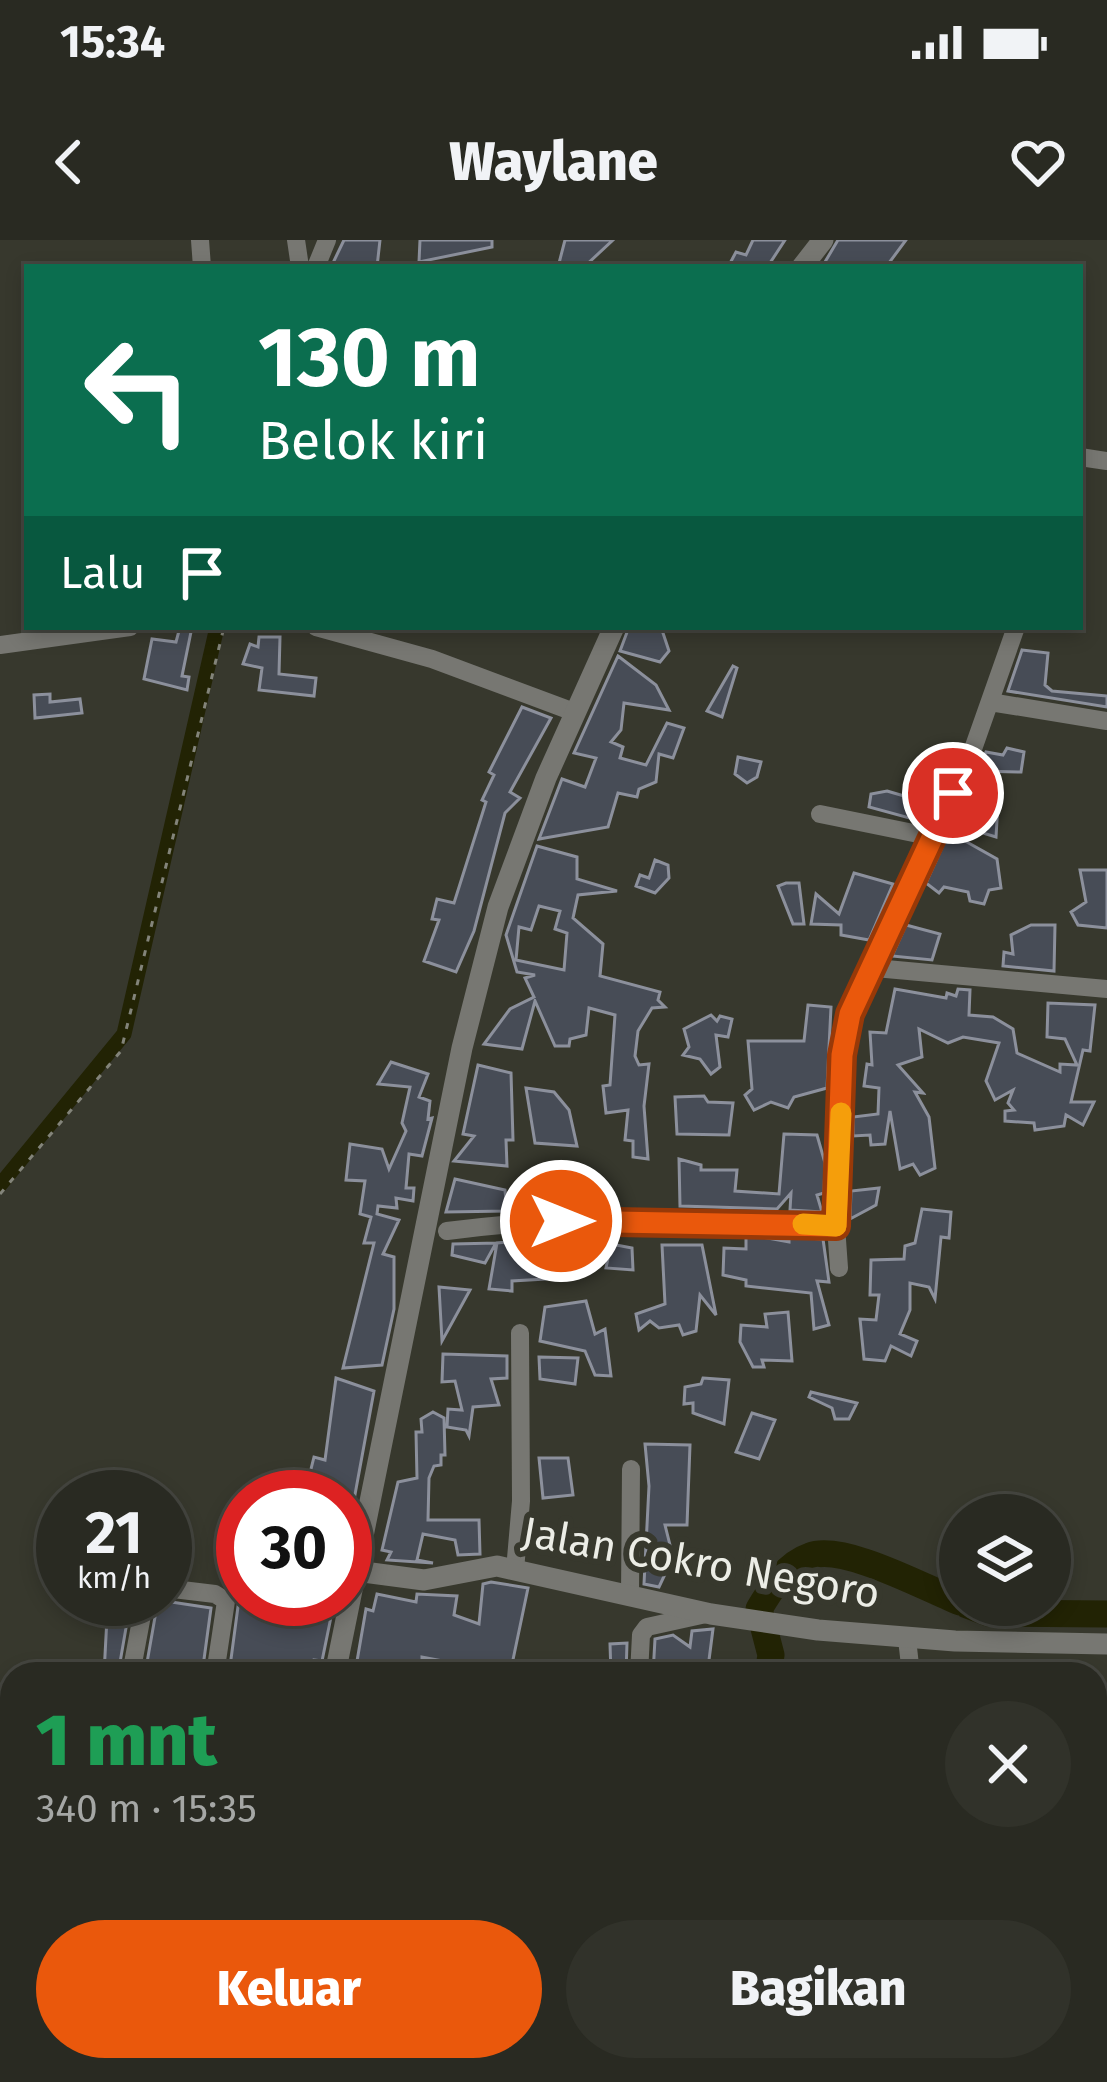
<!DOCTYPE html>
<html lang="id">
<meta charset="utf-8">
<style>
:root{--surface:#292a22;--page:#31322a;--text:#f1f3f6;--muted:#a5a7a5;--line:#454640;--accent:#ea580c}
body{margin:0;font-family:"Fira Sans",sans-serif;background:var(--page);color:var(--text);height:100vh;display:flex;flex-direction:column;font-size:45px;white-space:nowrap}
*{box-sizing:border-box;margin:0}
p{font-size:39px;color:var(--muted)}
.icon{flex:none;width:66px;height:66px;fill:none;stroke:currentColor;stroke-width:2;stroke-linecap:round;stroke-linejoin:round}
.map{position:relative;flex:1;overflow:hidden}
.side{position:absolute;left:0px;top:1422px;width:1107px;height:420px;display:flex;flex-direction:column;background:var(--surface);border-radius:36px 36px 0 0;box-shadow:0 6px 18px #0003,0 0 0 3px var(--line)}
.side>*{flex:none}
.top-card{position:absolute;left:24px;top:24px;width:1059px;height:366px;border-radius:0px;box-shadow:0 6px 18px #0003,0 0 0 3px var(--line);background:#0b6e4f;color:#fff;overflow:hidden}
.controls{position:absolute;left:939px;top:1254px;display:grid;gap:24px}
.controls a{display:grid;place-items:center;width:132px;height:132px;border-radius:50%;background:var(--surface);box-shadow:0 6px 18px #0003,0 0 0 3px var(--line);font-size:60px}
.speed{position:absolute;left:36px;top:1230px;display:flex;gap:24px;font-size:60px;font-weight:700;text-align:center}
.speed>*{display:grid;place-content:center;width:156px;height:156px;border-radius:50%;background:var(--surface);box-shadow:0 6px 18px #0003,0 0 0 3px var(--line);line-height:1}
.speed small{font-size:30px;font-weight:400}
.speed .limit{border:18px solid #d22;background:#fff;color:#111}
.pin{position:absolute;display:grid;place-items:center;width:102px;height:102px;color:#fff;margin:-51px;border:6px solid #fff;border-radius:50%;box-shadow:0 3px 12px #0007}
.me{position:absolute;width:132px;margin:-66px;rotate:90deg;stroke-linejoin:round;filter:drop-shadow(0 0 9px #0008)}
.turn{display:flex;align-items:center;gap:42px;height:252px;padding:0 36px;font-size:54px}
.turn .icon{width:156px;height:156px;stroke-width:2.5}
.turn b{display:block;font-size:84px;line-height:102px}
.then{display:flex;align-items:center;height:114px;padding:0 36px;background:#0003;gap:24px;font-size:45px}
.round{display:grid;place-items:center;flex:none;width:126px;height:126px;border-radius:63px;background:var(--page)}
.overview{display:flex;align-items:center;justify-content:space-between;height:204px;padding:0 36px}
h1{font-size:72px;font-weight:800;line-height:90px;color:#1e9e55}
.button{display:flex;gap:24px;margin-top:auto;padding:24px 36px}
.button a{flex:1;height:138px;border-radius:72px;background:var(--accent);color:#fff;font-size:48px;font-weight:800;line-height:138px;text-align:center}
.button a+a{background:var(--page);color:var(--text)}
.status{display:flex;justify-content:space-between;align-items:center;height:84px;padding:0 60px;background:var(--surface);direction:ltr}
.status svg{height:33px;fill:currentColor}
header{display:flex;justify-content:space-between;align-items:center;height:156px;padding:0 36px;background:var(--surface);font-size:54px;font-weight:800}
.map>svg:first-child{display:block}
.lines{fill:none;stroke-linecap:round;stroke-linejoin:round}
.canal{stroke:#222304;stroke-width:15}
.river{stroke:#222304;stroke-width:27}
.building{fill:#474c56;stroke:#8c909c;stroke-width:3;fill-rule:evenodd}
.path{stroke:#83847a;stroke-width:3;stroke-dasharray:6 9;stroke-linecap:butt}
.minor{stroke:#777772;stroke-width:18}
.tertiary{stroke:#777772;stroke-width:21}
.route-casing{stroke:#983908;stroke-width:30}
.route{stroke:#ea580c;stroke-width:21}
.slow{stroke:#f59e0b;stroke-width:21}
.labels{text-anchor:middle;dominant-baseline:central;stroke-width:12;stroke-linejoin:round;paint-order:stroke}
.street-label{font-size:42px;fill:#ecede6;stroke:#37382d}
</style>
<div class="status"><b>15:34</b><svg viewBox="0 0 49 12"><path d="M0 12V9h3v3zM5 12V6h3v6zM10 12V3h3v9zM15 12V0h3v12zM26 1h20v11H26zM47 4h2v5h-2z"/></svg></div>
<header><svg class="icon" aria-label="back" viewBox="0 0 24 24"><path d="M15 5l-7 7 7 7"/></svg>Waylane<svg class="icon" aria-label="heart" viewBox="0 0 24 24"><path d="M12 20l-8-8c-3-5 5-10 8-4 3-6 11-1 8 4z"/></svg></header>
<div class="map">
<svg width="1107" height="1842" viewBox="0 0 1107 1842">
<rect width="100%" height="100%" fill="#37382d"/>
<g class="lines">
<!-- canal -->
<path class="canal" d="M0,945L124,794L217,387"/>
<!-- river -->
<path class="river" d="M967,1365L988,1373L1107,1374
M768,1434L771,1415L759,1369C771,1349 786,1324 810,1316C843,1303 927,1349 960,1362
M1089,1830L1094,1842"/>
</g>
<!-- building -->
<path class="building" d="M344,0H380L377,27H331Z
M420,0H492V7L419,22Z
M565,0H613L584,27H558Z
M753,0H785L770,23L775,27H728L736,12L746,15Z
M838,0H906L886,27H822Z
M180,387H192L182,436L189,437L187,450L144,439L152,399L176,402Z
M629,387H661L669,411L660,422L620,411Z
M259,397H280L279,434L316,438L314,456L259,450L262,428L243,424L250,404L258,407Z
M1022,410L1048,413L1045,445L1052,451L1107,456V467L1008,451Z
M618,416L656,445L669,470L624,463L621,490L611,502L623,507L620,518L646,525L667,483L684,488L673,518L659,514L656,542L639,549L637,557L618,553L608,587L539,599L562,539L585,547L596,518L574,513Z
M733,426L737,428L722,477L707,471Z
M50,454V462L80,459L82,473L35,478L34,455Z
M522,467L551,478L510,552L520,558L505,573L474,691L456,732L424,721L439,680L432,679L437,659L454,663L486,562L482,560L494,535L489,532Z
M1007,508L1024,512L1021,532L978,531L986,512L1003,515Z
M738,517L761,522L757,537L747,543L735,534Z
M887,551L918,560L913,579L869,567L871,554Z
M971,562L998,563L996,597L960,586Z
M949,592L997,619L1001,648L989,650L984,664L970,661L968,652L944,647L939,653L926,643Z
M537,606L577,617V639L617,651L578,655L573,678L603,704L600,736L660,752L658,760L665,767L652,768L638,791L635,816L639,825L649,824L644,866L648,919L633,917V901L625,900L628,870L606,873L603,846L610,845L615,775L589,768L586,795L570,799L569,806H555L535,761L522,809L484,804L510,769L534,757L525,738L535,735L517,732L506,695ZM539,666L560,671L555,689L567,693L564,730L516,720L519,687L531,690Z
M655,620L668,625L669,638L655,653L636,646L640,635L649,638Z
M1080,630H1107V688L1078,685L1071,672L1086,662Z
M854,633L893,644L869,700L841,695V685L811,684L816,654L839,674Z
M786,643H799L804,684H793L778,646Z
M906,685L940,694L932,720L892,716Z
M1031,685H1055L1054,731L1003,726L1004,712L1013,714L1011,695Z
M895,749L946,758L947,753L956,756L958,749L970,750L969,775L993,777L1013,789L1017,813L1060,832V824L1077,825L1065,799L1047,797L1048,763L1095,765L1090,811L1083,810L1071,862H1094L1083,885L1066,875L1064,886L1035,890L1034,883L1005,881V871L1014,870L1008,863L1013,850L995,860L986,841L999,803L963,797L948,803L919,789L922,817L898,825L923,853L915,852L929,877L935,928L920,935L913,924L900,929L890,871L885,904L871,905L870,895L853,896V877L878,874L879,848L864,846L867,824L872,825L870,792L886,793Z
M808,765L831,767L827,848L794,857L788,868L771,862L754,870L745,855L752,849L748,801H804Z
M711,775L717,781L720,776L732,779L728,797L716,795L720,827L711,834L700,819L683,815L689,807L684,789Z
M391,822L428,834L419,857L430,861L428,879L432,878L422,916L409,914L406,948H414L413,961L396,958L397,968L378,966L377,974L399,980L383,1014L394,1017V1069L382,1125L343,1128L374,1003H364L371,977L360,974L365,941L346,940L350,904L382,909L389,929L406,891L402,883L410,847L378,844Z
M478,825L511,833L513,900H506L507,926L454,921L474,896L463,894Z
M526,848L554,852L569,870L577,906L535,903Z
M704,856L708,862L733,863L729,895L677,894L675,857Z
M784,894L817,895L825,923L824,953L817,955L822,972L790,970L791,953L777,969L680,966L679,919L701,925V930H737L735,951L779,954Z
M455,939L505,950L507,971L446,972Z
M879,948L876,965L850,979L851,951Z
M922,969L951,972L949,998L941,997L935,1059L929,1047L910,1043V1070L900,1094L917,1101L911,1116L891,1106L885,1121L864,1119L860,1079L876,1080L879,1055H870L871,1020L904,1019L905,1006L915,1003Z
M746,994L789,1002V997L823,999L829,1042L817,1041L829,1085L814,1089L811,1053L746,1046V1040L723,1035L724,1008L746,1009Z
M527,1000L543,1003L545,1039L512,1041V1051L489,1049L497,1003Z
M496,1003L485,1023L452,1015L453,1004Z
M611,1004L632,1008L633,1030L606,1028Z
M662,1005H702L716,1075L700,1055L696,1091L683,1095L679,1085L659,1088L650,1081L639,1090L636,1074L665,1064Z
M439,1047L470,1050L442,1101Z
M586,1061L595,1094L605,1089L611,1136L595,1135L585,1111L540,1101L545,1067Z
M788,1072L792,1121L762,1120L764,1127H753L740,1102L741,1085L767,1087L765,1074Z
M443,1114L507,1116V1138L491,1139L499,1165L473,1167L469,1196L466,1190L447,1187L448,1169L462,1170L455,1141L442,1142Z
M539,1117L578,1118L575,1144L540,1139Z
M336,1138L374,1151L345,1309V1257L305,1253L314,1217L325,1220Z
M703,1138L729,1140L724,1184L693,1173V1163L684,1164L685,1147L701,1144Z
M811,1152L857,1163L849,1179H835L832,1168L809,1157Z
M433,1172L444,1178L445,1215H441V1225L434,1226L429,1238L428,1280H479L480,1314L458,1315L455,1300L423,1294L417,1320L433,1323L387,1320L391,1312L382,1310L398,1242L417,1238L416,1192H422L421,1179Z
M752,1173L775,1180L759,1219L736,1212Z
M645,1204L690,1205L687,1285H665L673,1317L659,1347L644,1344L649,1246Z
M539,1218H568L573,1255L543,1258Z
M491,1342L528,1348L510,1434H462L447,1431L448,1422L422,1417V1434L356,1427L366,1369L373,1371L377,1354L416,1362L417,1354L457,1356L454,1375L479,1384L483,1344Z
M108,1359H131L118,1434H104Z
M239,1359H319L317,1370L332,1372L322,1421L314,1420L311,1434H229Z
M158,1360L211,1368L202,1434H145Z
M713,1389L709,1420L720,1424L717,1434H653L655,1399L673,1395L690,1407L692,1391Z
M627,1403L626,1434H611L610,1404Z
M82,1830H138L156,1840L82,1842Z
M376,1830H425L423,1842H375Z"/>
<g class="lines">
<!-- path -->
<path class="path" d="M0,954L121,811L224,387
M0,1750L12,1733"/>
<!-- minor -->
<path class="minor" d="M200,0L202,27
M296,0L300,27
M316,27L327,0
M1080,217L1107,221
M316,387L432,419L574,472
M0,405L130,387
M990,462L1107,481
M820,574L933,597
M875,728L1107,749
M836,986L839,1028
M447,991C575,974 707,977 836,986L842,815L850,774L973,509L1016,387
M515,1330L521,1261L520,1093
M165,1348L215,1354L226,1361L215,1434
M630,1356L631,1229
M907,1399L911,1434
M131,1434L145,1359
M639,1434L641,1395L647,1387L706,1374
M1095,1635H1107
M0,1651L12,1601
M287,1830L306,1842
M68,1842L69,1830
M361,1842L363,1830
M436,1842L439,1830
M530,1842L533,1830"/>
<!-- tertiary -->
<path class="tertiary" d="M802,27L823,0
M356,1331L424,1340L497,1326L711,1374L818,1390L955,1401L1107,1404
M335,1434L462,808L498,667L546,538L614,387
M0,1702L12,1711
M176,1830L193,1842
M250,1842L252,1830"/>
</g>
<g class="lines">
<!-- route casing -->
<g class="route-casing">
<path id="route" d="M561,981L836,986L842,815L850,774L953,553"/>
</g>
<!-- route -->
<use href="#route" class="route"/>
<!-- slow -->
<path class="slow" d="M803,984L836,986L841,873"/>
</g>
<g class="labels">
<!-- street labels -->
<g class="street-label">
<text transform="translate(701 1323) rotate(10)">Jalan Cokro Negoro</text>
</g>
</g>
</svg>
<div class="controls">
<a><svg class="icon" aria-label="layers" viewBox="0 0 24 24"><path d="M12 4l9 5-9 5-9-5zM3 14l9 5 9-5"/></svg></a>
</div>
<div class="speed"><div>21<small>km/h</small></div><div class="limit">30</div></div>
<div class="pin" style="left:953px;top:553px;background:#d93025"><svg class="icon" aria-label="arrive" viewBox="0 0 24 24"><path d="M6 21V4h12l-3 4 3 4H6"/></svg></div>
<svg class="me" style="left:561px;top:981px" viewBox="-20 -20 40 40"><circle r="17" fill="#ea580c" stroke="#fff" stroke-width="3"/><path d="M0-11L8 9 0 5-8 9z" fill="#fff"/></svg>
<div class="top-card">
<div class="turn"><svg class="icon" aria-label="left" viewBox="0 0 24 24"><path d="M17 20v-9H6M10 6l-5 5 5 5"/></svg><div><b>130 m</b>Belok kiri</div></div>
<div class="then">Lalu<svg class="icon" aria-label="arrive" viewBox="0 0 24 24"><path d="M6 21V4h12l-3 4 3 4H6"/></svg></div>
</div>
<section class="side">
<div class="overview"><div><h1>1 mnt</h1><p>340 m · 15:35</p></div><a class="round"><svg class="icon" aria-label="close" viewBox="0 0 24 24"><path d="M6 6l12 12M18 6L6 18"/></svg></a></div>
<div class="button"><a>Keluar</a><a>Bagikan</a></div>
</section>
</div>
